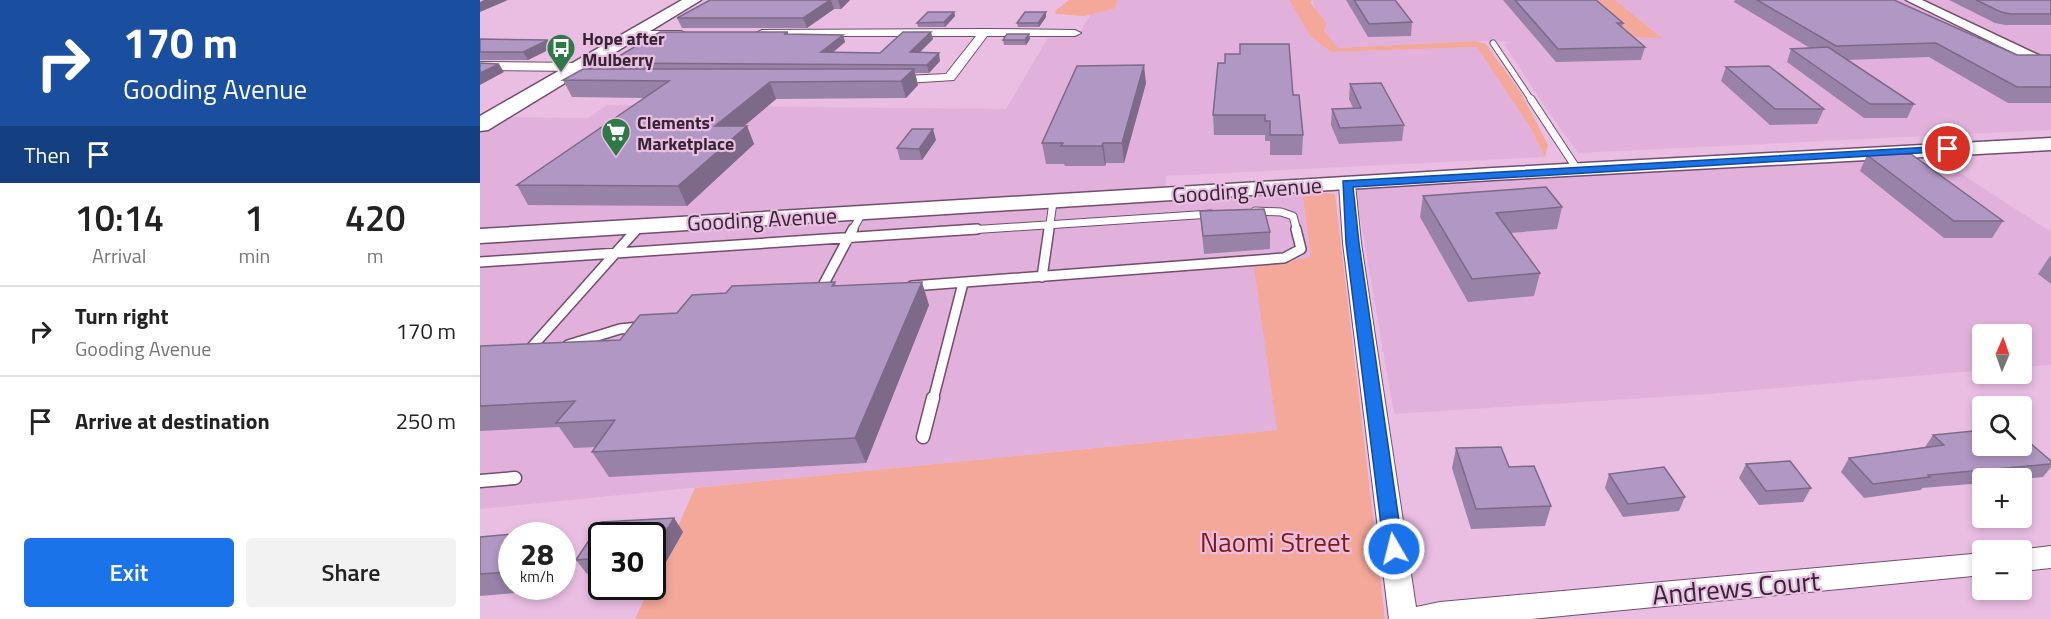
<!DOCTYPE html>
<meta charset="utf-8">
<style>
:root{--surface:#fff;--page:#f2f2f2;--text:#222;--muted:#767676;--line:#e0e0e0;--accent:#1a73e8}
body{margin:0;font-family:"Titillium Web",sans-serif;background:var(--page);color:var(--text);height:100vh;display:flex;flex-direction:column;font-size:22px;white-space:nowrap}
*{box-sizing:border-box;margin:0}
p{font-size:20px;color:var(--muted)}
.icon{flex:none;width:33px;height:33px;fill:none;stroke:currentColor;stroke-width:2;stroke-linecap:round;stroke-linejoin:round}
.map{position:relative;flex:1;overflow:hidden}
.side{display:flex;flex-direction:column;background:var(--surface);width:480px}
.side>*{flex:none}
.banner{background:#1a4fa0;color:#fff;overflow:hidden}
.needle{width:39px;rotate:2deg}
.controls{position:absolute;left:1492px;top:324px;display:grid;gap:12px}
.controls a{display:grid;place-items:center;width:60px;height:60px;border-radius:6px;background:var(--surface);box-shadow:0 3px 9px #0003;font-size:30px}
.speed{position:absolute;left:18px;top:522px;display:flex;gap:12px;font-size:30px;font-weight:700;text-align:center}
.speed>*{display:grid;place-content:center;width:78px;height:78px;border-radius:50%;background:var(--surface);box-shadow:0 3px 9px #0003;line-height:1}
.speed small{font-size:15px;font-weight:400}
.speed .limit{border:3px solid #111;border-radius:9px;background:#fff;color:#111}
.pin{position:absolute;display:grid;place-items:center;width:51px;height:51px;color:#fff;margin:-26px;border:3px solid #fff;border-radius:50%;box-shadow:0 2px 6px #0007}
.me{position:absolute;width:66px;margin:-33px;rotate:352deg;stroke-linejoin:round;filter:drop-shadow(0 0 4px #0008)}
.turn{display:flex;align-items:center;gap:21px;height:126px;padding:0 24px;font-size:27px}
.turn .icon{width:78px;height:78px;stroke-width:2.5}
.turn b{display:block;font-size:42px;line-height:51px}
.then{display:flex;align-items:center;height:57px;padding:0 24px;background:#0003;gap:12px;font-size:22px}
.eta{display:flex;justify-content:space-evenly;align-items:center;height:102px;text-align:center}
.eta b{font-size:36px;font-weight:600;line-height:42px}
.action{display:flex;gap:12px;margin-top:auto;padding:12px 24px}
.action a{flex:1;height:69px;border-radius:6px;background:var(--accent);color:#fff;font-size:24px;font-weight:600;line-height:69px;text-align:center}
.action a+a{background:var(--page);color:var(--text)}
ul{padding:0;list-style:none}
li{display:flex;align-items:center;gap:18px;height:90px;padding:0 24px;border-top:2px solid var(--line)}
li div{flex:1}
li b{display:block;font-size:22px}
li em{font-style:normal}
main{display:flex;flex:1;min-height:0}
.map>svg:first-child{display:block}
.built{fill:#e2b1db}
.green{fill:#f3a899}
.lines{fill:none;stroke-linecap:round;stroke-linejoin:round}
.service-far3-casing{stroke:#734d6e;stroke-width:7}
.service-far2-casing{stroke:#734d6e;stroke-width:9}
.service-far1-casing{stroke:#734d6e;stroke-width:12}
.service-casing{stroke:#734d6e;stroke-width:15}
.minor-casing{stroke:#734d6e;stroke-width:2}
.tertiary-casing{stroke:#734d6e;stroke-width:3}
.secondary-casing{stroke:#734d6e;stroke-width:3}
.primary-casing{stroke:#734d6e;stroke-width:3}
.service-far3{stroke:#fff;stroke-width:5}
.service-far2{stroke:#fff;stroke-width:7}
.service-far1{stroke:#fff;stroke-width:9}
.service{stroke:#fff;stroke-width:12}
.minor{fill:#fff;fill-rule:evenodd}
.tertiary{fill:#fff;fill-rule:evenodd}
.secondary{fill:#fff;fill-rule:evenodd}
.primary{fill:#fff;fill-rule:evenodd}
.wall{fill:#9882a8}
.shaded-wall{fill:#7c6a88}
.building{fill:#b197c3;stroke:#7c6a88;stroke-width:1.5}
.route{fill:#1a73e8;stroke:#114b97;stroke-width:1.5}
.labels{text-anchor:middle;dominant-baseline:central;stroke-width:4.5;stroke-linejoin:round;paint-order:stroke}
.far-poi-label{font-size:18px;font-weight:bold;fill:#352433;stroke:#eabee3;text-anchor:start}
.street-label{font-size:22px;fill:#352433;stroke:#eabee3}
.near-park-label{font-size:27px;fill:#82190b;stroke:#eabee3}
.near-street-label{font-size:27px;fill:#352433;stroke:#eabee3}
</style>
<main>
<section class="side">
<div class="banner">
<div class="turn"><svg class="icon" aria-label="right" viewBox="0 0 24 24"><path d="M7 20v-9h11M14 6l5 5-5 5"/></svg><div><b>170 m</b>Gooding Avenue</div></div>
<div class="then">Then<svg class="icon" aria-label="arrive" viewBox="0 0 24 24"><path d="M6 21V4h12l-3 4 3 4H6"/></svg></div>
</div>
<div class="eta">
<div><b>10:14</b><p>Arrival</p></div>
<div><b>1</b><p>min</p></div>
<div><b>420</b><p>m</p></div>
</div>
<ul>
<li><svg class="icon" aria-label="right" viewBox="0 0 24 24"><path d="M7 20v-9h11M14 6l5 5-5 5"/></svg><div><b>Turn right</b><p>Gooding Avenue</p></div><em>170 m</em></li>
<li><svg class="icon" aria-label="arrive" viewBox="0 0 24 24"><path d="M6 21V4h12l-3 4 3 4H6"/></svg><div><b>Arrive at destination</b></div><em>250 m</em></li>
</ul>
<div class="action"><a>Exit</a><a>Share</a></div>
</section>
<div class="map">
<svg width="1571" height="619" viewBox="0 0 1571 619">
<rect width="100%" height="100%" fill="#eabee3"/>
<!-- built -->
<path class="built" d="M638,0H809L830,36L851,52L997,47L1050,127L1065,157L686,176V199L822,191L831,257L775,267L797,430L0,509V133L24,117L108,118L127,105L526,109L569,36H597L611,14L634,9Z
M832,0H1111L1181,37L1135,0H1427L1571,70V130L1098,153L1065,107L1024,44L1032,42L996,41L858,48L844,31Z
M1444,0H1571V60Z
M1451,154L1571,232V365L1542,367V334H1503V370L1229,394L914,414L875,188Z"/>
<!-- green -->
<path class="green" d="M589,0H638L634,9L604,16L576,14L575,11Z
M809,0H832L831,3L846,23L844,31L858,48L996,41L1006,44L1041,93L1068,145L1065,157L1050,127L997,47L851,52L830,36Z
M1111,0H1135L1182,38L1153,37Z
M822,191L855,194L905,619H155L170,587L172,586L173,582L215,488L797,430L774,267L831,257Z"/>
<g class="lines">
<!-- service-far3 casing -->
<g class="service-far3-casing">
<path id="service-far3" d="M1013,43L1052,101"/>
</g>
<!-- service-far2 casing -->
<g class="service-far2-casing">
<path id="service-far2" d="M1051,99L1097,169
M775,211L801,212L813,216L817,231
M156,231L160,226
M372,231L382,213
M474,231L731,214
M569,231L573,202"/>
</g>
<!-- service-far1 casing -->
<g class="service-far1-casing">
<path id="service-far1" d="M0,262L497,229
M562,277L569,229
M432,286L804,258L821,249L816,229
M339,293L373,229
M88,345L140,329L159,327
M50,349L157,229
M453,400L483,283"/>
</g>
<!-- service casing -->
<g class="service-casing">
<path id="service" d="M443,437L453,398
M0,481L35,478"/>
</g>
<!-- minor casing -->
<g class="minor-casing">
<path id="minor" d="M505,29L595,30L601,33L595,36H507L474,80L410,84L406,83L404,80L406,77L466,74L496,36H282L276,33L282,30Z
M156,31H201L207,34L201,37L152,36V32Z
M0,62L99,63L105,67L99,71L0,70Z
M867,179L875,184L881,243L936,607L960,602L1503,553V575L1051,619H909L863,243L859,184Z
M1571,546V568L1542,571V550H1537Z"/>
</g>
<!-- tertiary casing -->
<g class="tertiary-casing">
<path id="tertiary" d="M1426,0H1442L1571,61V71Z"/>
</g>
<!-- secondary casing -->
<g class="secondary-casing">
<path id="secondary" d="M1571,138V150L1013,180L0,243V229L1013,168Z"/>
</g>
<!-- primary casing -->
<g class="primary-casing">
<path id="primary" d="M202,0H221L8,130L0,131V116Z"/>
</g>
<!-- service-far3 -->
<use href="#service-far3" class="service-far3"/>
<!-- service-far2 -->
<use href="#service-far2" class="service-far2"/>
<!-- service-far1 -->
<use href="#service-far1" class="service-far1"/>
<!-- service -->
<use href="#service" class="service"/>
<!-- minor -->
<use href="#minor" class="minor"/>
<!-- tertiary -->
<use href="#tertiary" class="tertiary"/>
<!-- secondary -->
<use href="#secondary" class="secondary"/>
<!-- primary -->
<use href="#primary" class="primary"/>
</g>
<!-- wall -->
<path class="wall" d="M230,0H370L361,9H354L327,28H202L197,18Z
M866,0H915L932,22L931,36L888,37Z
M1023,0H1116L1143,23L1142,27L1165,47L1161,60L1076,62Z
M1255,0H1414L1537,55H1571V103H1528L1449,57L1367,60L1434,104L1427,118H1384L1307,62L1311,49L1330,48L1254,2Z
M1469,0H1571V25H1525L1515,23Z
M474,12L475,16L465,27H438L437,23Z
M566,17L559,27H538L537,23Z
M308,32V34L363,35L365,42L353,52L400,53L453,39L439,53L460,61L449,73H435L438,85L426,98L296,99L264,126H267L274,144L207,206L48,205L37,185L165,98L92,97L83,80L130,69L127,63Z
M549,34L550,39L546,45H524L523,40Z
M0,39L72,48L48,60H0Z
M745,63L813,95L823,135L822,155H790V141H785V135H734L733,115Z
M1246,67L1344,109L1337,124L1290,125L1241,81Z
M666,83L644,163H626L625,166H585L584,164H566L562,143Z
M870,84L924,125L922,141L859,144L851,125L852,109L873,108L869,99Z
M456,140L442,160H420L417,148Z
M1387,155L1523,221L1512,238H1464L1380,171Z
M943,196L1082,207L1077,229L1031,233L1060,273L1054,296L988,302L940,217Z
M720,211L790,232V249L724,254Z
M1570,256H1571V284L1558,274Z
M355,282L356,286L449,305L386,463L129,477L112,452L115,447L94,448L79,427L0,431V346L140,340L197,313L246,293Z
M1453,435L1571,461V467L1563,477L1542,479V478H1503V483L1442,488L1441,490L1384,498L1361,472L1369,458L1445,447Z
M976,448L1029,467L1071,506L1065,526L991,529L972,468Z
M1266,464L1331,488L1323,502L1279,505L1259,478Z
M1129,474L1205,497L1199,511L1143,517L1125,488Z
M194,518L203,532L182,569H172V536H122V573L107,574L96,560L121,522Z
M32,536V586H50L46,592L0,596V537Z"/>
<!-- shaded-wall -->
<path class="shaded-wall" d="M4,0H28L0,12V2Z
M350,0H351L354,9L327,28L323,18Z
M358,0H370L361,9Z
M474,12L475,16L465,27L464,22Z
M566,12V17L559,27L558,23Z
M451,32L453,39L432,60L430,52Z
M549,34L550,39L546,45L545,40Z
M363,35L365,42L344,60L341,52Z
M68,40L72,48L48,60L43,52Z
M459,53L460,61L449,73L447,65Z
M19,64L24,72L0,85V73Z
M664,65L666,83L644,163L642,143Z
M434,69L438,85L426,98L421,81Z
M290,82L296,99L243,144L235,126Z
M267,126L274,144L207,206L198,186Z
M453,129L456,140L442,160L439,149Z
M623,143L626,163L625,166L622,146Z
M442,282L449,305L386,463L375,438Z
M194,518L203,532L182,569L172,555V554Z
M41,586H50L46,592Z"/>
<!-- building -->
<path class="building" d="M230,0H350L323,18H197Z
M874,0H915L932,22L889,24Z
M1035,0H1116L1143,23H1137L1165,47L1078,49Z
M1277,0H1414L1537,55H1571V87H1537L1456,43L1356,46Z
M1496,0H1571V14H1531L1521,12Z
M448,12H474L464,22L437,23Z
M545,12H566L558,23H537Z
M180,32H308L304,34L363,35L341,52L400,53L423,32H451L430,52L459,53L447,65L127,63Z
M527,34H549L545,40H523Z
M0,39L68,40L43,52H0Z
M760,44H809L813,95H819L823,135H790V121H785V115H733L738,63H745V54H760Z
M1348,47L1434,104H1390L1311,49Z
M0,63L19,64L0,73Z
M664,65L642,143H623L622,146H581L583,143H562L597,66Z
M1289,66L1344,109H1295L1246,67Z
M103,69H434L421,81L290,82L235,126H267L198,186L37,185L189,81L83,80Z
M901,83L924,125L860,128L852,109L881,108L870,84Z
M432,129H453L439,149L417,148Z
M1431,154L1523,221H1474L1387,155Z
M1066,187L1082,207L1016,213L1060,273L992,279L943,196Z
M784,209L790,232L723,236L720,211Z
M355,282L352,286L442,282L375,438L112,452L135,420L76,423L95,401L0,406V346L140,340L160,315L197,313L212,295L246,293L252,286Z
M1503,430V446H1542V436L1571,461V464L1448,475L1450,477L1393,484L1369,458L1464,445L1453,435Z
M1021,447L1029,467L1054,466L1071,506L996,509L976,448Z
M1310,461L1331,488L1286,491L1266,464Z
M1184,467L1205,497L1148,504L1129,474Z
M194,518L172,554V536H122V558L96,560L121,522Z
M56,532L54,536H32V568L28,572L0,574V537Z"/>
<!-- route -->
<path class="route" d="M1468,146L1472,147V151L873,187L879,243L923,549L920,554L914,556L907,554L904,549L866,243L863,181Z"/>
<!-- icons -->
<defs>
<g id="bus-pin" transform="scale(1.5)"><path d="M0 17L-7.5 6A9.5 9.5 0 1 1 7.5 6Z" fill="#2f7947" stroke="#eabee3"/><path d="M-5-6H5V4H4V6H2V4H-2V6H-4V4H-5ZM-3.5-4V0h7V-4ZM-3.5 1.2v1.5H-2V1.2ZM2 1.2v1.5H3.5V1.2Z" fill="#fff"/></g>
<g id="supermarket-pin" transform="scale(1.5)"><path d="M0 17L-7.5 6A9.5 9.5 0 1 1 7.5 6Z" fill="#2f7947" stroke="#eabee3"/><path d="M-6-5.5h2.5l.6 2H6L4.5 2H-2.5L-4.4-4H-6ZM-1.5 3.2a1.3 1.3 0 1 0 .1 0ZM3 3.2a1.3 1.3 0 1 0 .1 0Z" fill="#fff"/></g>
</defs>
<g fill-rule="evenodd">
<use href="#bus-pin" x="81" y="48"/>
<use href="#supermarket-pin" x="136" y="132"/>
</g>
<g class="labels">
<!-- far-poi labels -->
<g class="far-poi-label">
<text x="102" y="38">Hope after<tspan x="102" dy="21">Mulberry</tspan></text>
<text x="157" y="122">Clements'<tspan x="157" dy="21">Marketplace</tspan></text>
</g>
<!-- street labels -->
<g class="street-label">
<text transform="translate(767 190) rotate(-4)">Gooding Avenue</text>
<text transform="translate(282 219) rotate(-3)">Gooding Avenue</text>
</g>
<!-- near-park labels -->
<g class="near-park-label">
<text x="795" y="541">Naomi Street</text>
</g>
<!-- near-street labels -->
<g class="near-street-label">
<text transform="translate(1256 587) rotate(-5)">Andrews Court</text>
</g>
</g>
</svg>
<div class="controls">
<a><svg class="needle" viewBox="-14 -14 28 28"><path d="M0-13l5 13h-10z" fill="#e53935"/><path d="M0 13l5-13h-10z" fill="#767676"/></svg></a>
<a><svg class="icon" aria-label="search" viewBox="0 0 24 24"><circle cx="10" cy="10" r="6"/><path d="M15 15l6 6"/></svg></a>
<a>+</a>
<a>−</a>
</div>
<div class="speed"><div>28<small>km/h</small></div><div class="limit">30</div></div>
<div class="pin" style="left:1468px;top:149px;background:#d93025"><svg class="icon" aria-label="arrive" viewBox="0 0 24 24"><path d="M6 21V4h12l-3 4 3 4H6"/></svg></div>
<svg class="me" style="left:914px;top:549px" viewBox="-20 -20 40 40"><circle r="17" fill="#1a73e8" stroke="#fff" stroke-width="3"/><path d="M0-11L8 9 0 5-8 9z" fill="#fff"/></svg>
</div>
</main>
